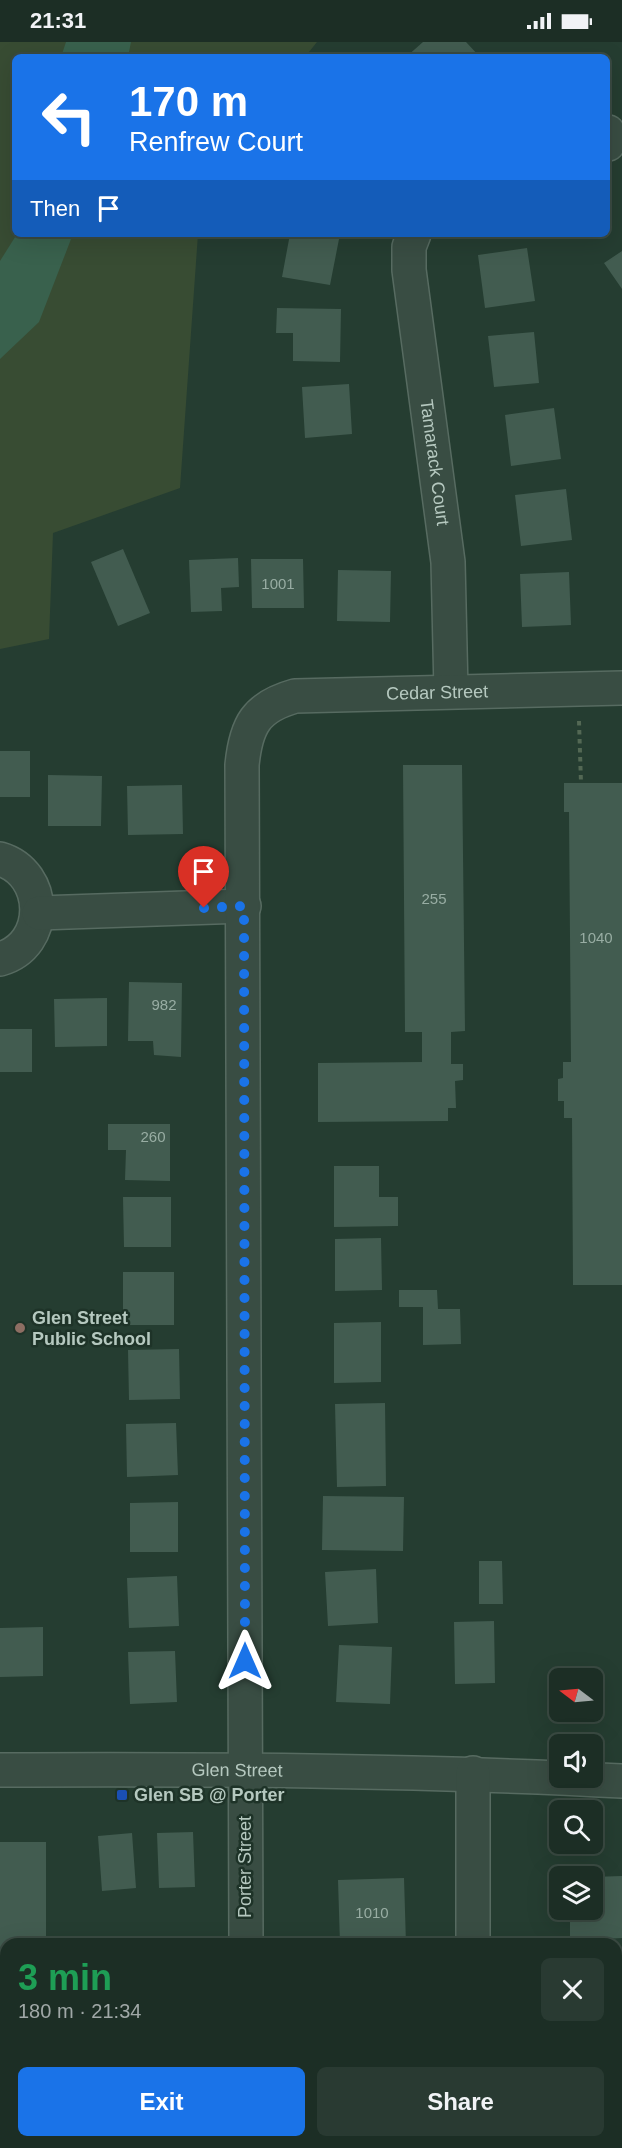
<!DOCTYPE html>
<meta charset="utf-8">
<style>
:root{--surface:#1c2e25;--page:#293a32;--text:#f1f3f6;--muted:#a0a8a7;--line:#3a4a42;--accent:#1a73e8}
body{margin:0;font-family:Helvetica,sans-serif;background:var(--page);color:var(--text);height:100vh;display:flex;flex-direction:column;font-size:22px;white-space:nowrap}
*{box-sizing:border-box;margin:0}
p{font-size:20px;color:var(--muted)}
.icon{flex:none;width:33px;height:33px;fill:none;stroke:currentColor;stroke-width:2;stroke-linecap:round;stroke-linejoin:round}
.map{position:relative;flex:1;overflow:hidden}
.details{position:absolute;left:0px;top:1896px;width:622px;height:210px;display:flex;flex-direction:column;background:var(--surface);border-radius:18px 18px 0 0;box-shadow:0 6px 24px #0002,0 0 0 2px var(--line)}
.details>*{flex:none}
.hud{position:absolute;left:12px;top:12px;width:598px;height:183px;border-radius:9px;box-shadow:0 6px 24px #0002,0 0 0 2px var(--line);background:#1a73e8;color:#fff;overflow:hidden}
.needle{width:39px;rotate:286deg}
.tools{position:absolute;left:549px;top:1626px;display:grid;gap:12px}
.tools a{display:grid;place-items:center;width:54px;height:54px;border-radius:9px;background:var(--surface);box-shadow:0 6px 24px #0002,0 0 0 2px var(--line);font-size:30px}
.pin{position:absolute;display:grid;place-items:center;width:51px;height:51px;color:#fff;margin:-62px -26px;border-radius:50% 50% 50% 0;rotate:-45deg;box-shadow:0 0 6px #0007}
.pin .icon{rotate:45deg}
.me{position:absolute;width:66px;margin:-33px;rotate:0deg;stroke-linejoin:round;filter:drop-shadow(0 0 4px #0008)}
.turn{display:flex;align-items:center;gap:21px;height:126px;padding:0 18px;font-size:27px}
.turn .icon{width:78px;height:78px;stroke-width:2.5}
.turn b{display:block;font-size:42px;line-height:51px}
.then{display:flex;align-items:center;height:57px;padding:0 18px;background:#0003;gap:12px;font-size:22px}
.round{display:grid;place-items:center;flex:none;width:63px;height:63px;border-radius:9px;background:var(--page)}
.headline{display:flex;align-items:center;justify-content:space-between;height:102px;padding:0 18px}
h1{font-size:36px;font-weight:700;line-height:45px;color:#1e9e55}
.cta{display:flex;gap:12px;margin-top:auto;padding:12px 18px}
.cta a{flex:1;height:69px;border-radius:9px;background:var(--accent);color:#fff;font-size:24px;font-weight:700;line-height:69px;text-align:center}
.cta a+a{background:var(--page);color:var(--text)}
.status{display:flex;justify-content:space-between;align-items:center;height:42px;padding:0 30px;background:var(--surface);direction:ltr}
.status svg{height:16px;fill:currentColor}
.map>svg:first-child{display:block}
.green{fill:#384c33}
.water{fill:#39614d}
.building{fill:#425c50}
.lines{fill:none;stroke-linecap:round;stroke-linejoin:round}
.minor-casing{stroke:#576b61;stroke-width:36}
.path{stroke:#536854;stroke-width:4;stroke-dasharray:4.5 4.5;stroke-linecap:butt}
.minor{stroke:#394d43;stroke-width:33}
.route{stroke:#1a73e8;stroke-width:10;stroke-dasharray:0 18}
.education-dot{fill:#8d6e63;stroke:#1e3328;stroke-width:2}
.transit-dot{fill:#1a4fb4;stroke:#1e3328;stroke-width:2}
.labels{text-anchor:middle;dominant-baseline:central;stroke-width:5;stroke-linejoin:round;paint-order:stroke}
.number-label{font-size:15px;fill:#98ada3}
.street-label{font-size:18px;fill:#b5c8bf;stroke:#1e3328}
.poi-label{font-size:18px;font-weight:bold;fill:#b5c8bf;stroke:#1e3328;text-anchor:start}
</style>
<div class="status"><b>21:31</b><svg viewBox="0 0 49 12"><path d="M0 12V9h3v3zM5 12V6h3v6zM10 12V3h3v9zM15 12V0h3v12zM26 1h20v11H26zM47 4h2v5h-2z"/></svg></div>
<div class="map">
<svg width="622" height="2106" viewBox="0 0 622 2106">
<rect width="100%" height="100%" fill="#253d31"/>
<!-- green -->
<path class="green" d="M0,0H317L305,15H15V192H198L180,446L53,491L49,597L0,607Z"/>
<!-- water -->
<path class="water" d="M66,0H131L128,15H61Z
M17,192H73L39,280L0,317V219Z"/>
<!-- building -->
<path class="building" d="M423,0H466L480,15H406Z
M290,192H340L330,243L282,235Z
M527,206L535,259L485,266L478,213Z
M622,209V247L604,221Z
M277,266L341,267L340,320L293,319V291H276Z
M534,290L539,341L494,345L488,294Z
M349,342L352,392L305,396L302,345Z
M554,366L561,417L511,424L505,373Z
M566,447L572,498L521,504L515,453Z
M123,507L150,571L118,584L91,520Z
M238,516L239,545L221,546L222,569L191,570L189,518Z
M251,517H303L304,566H252Z
M338,528L391,529L390,580L337,579Z
M569,530L571,583L522,585L520,532Z
M0,709H30V755H0Z
M403,723H462L465,989L451,990V1022H463V1038L455,1039L456,1066H448V1079L318,1080V1021L422,1020V990H405Z
M48,733L102,734L101,784H48Z
M564,741H622V1243H573L572,1076H564V1059H558V1037L563,1036V1020H571L569,770H564Z
M182,743L183,792L128,793L127,744Z
M129,940L182,941L181,1015L154,1013L153,999H128Z
M107,956V1004L55,1005L54,957Z
M0,987H32V1030H0Z
M108,1082H170V1139L125,1138L126,1108H108Z
M334,1124H379V1155H398V1184L334,1185Z
M123,1155H171V1205H124Z
M381,1196L382,1248L335,1249V1197Z
M123,1230H174V1283H123Z
M399,1248H437L438,1267H460L461,1302L423,1303V1265H399Z
M381,1280V1340L334,1341V1281Z
M179,1307L180,1357L129,1358L128,1308Z
M385,1361L386,1444L337,1445L335,1362Z
M176,1381L178,1433L127,1435L126,1382Z
M323,1454L404,1455L403,1509L322,1508Z
M178,1460V1510H130V1461Z
M479,1519H502L503,1562H479Z
M376,1527L378,1581L328,1584L325,1530Z
M177,1534L179,1584L129,1586L127,1536Z
M494,1579L495,1641L455,1642L454,1580Z
M43,1585V1634L0,1635V1586Z
M339,1603L392,1605L390,1662L336,1660Z
M175,1609L177,1660L130,1662L128,1610Z
M193,1790L195,1845L159,1846L157,1791Z
M132,1791L136,1846L102,1849L98,1794Z
M0,1800H46V1902H6V2073H0Z
M622,1834V1896L603,1897V1902H570V1877L585,1876L586,1872L559,1873V1868H592V1835Z
M404,1836L406,1902H340L338,1838Z
M616,1934H619L621,2106H561L560,2100H616Z
M114,2100H177V2106H114Z
M344,2100H407V2106H344Z"/>
<g class="lines">
<!-- minor casing -->
<g class="minor-casing">
<g id="minor">
<path d="M608,90V102"/>
<path id="s1" d="M414,192L409,205V228L448,520L451,649"/>
<path d="M0,817C48,831 50,903 0,917"/>
<path d="M39,871L244,864"/>
<path id="s2" d="M0,1728C208,1727 415,1728 622,1739"/>
<path id="s3" d="M246,1902L242,723C246,683 256,665 295,654L622,646"/>
<path d="M473,1902V1731"/>
<path d="M247,2100V2106"/>
<path d="M473,2106V2100"/>
</g>
</g>
<!-- path -->
<path class="path" d="M579,679L581,741"/>
<!-- minor -->
<use href="#minor" class="minor"/>
</g>
<g class="lines">
<!-- route -->
<path class="route" d="M204,866L244,864L245,1619"/>
</g>
<!-- markers -->
<circle class="education-dot" cx="20" cy="1286" r="6"/>
<rect class="transit-dot" x="116" y="1747" width="12" height="12" rx="3"/>
<g class="labels">
<!-- number labels -->
<g class="number-label">
<text x="278" y="541">1001</text>
<text x="434" y="856">255</text>
<text x="596" y="895">1040</text>
<text x="164" y="962">982</text>
<text x="153" y="1094">260</text>
<text x="372" y="1870">1010</text>
</g>
<!-- street labels -->
<g class="street-label">
<text stroke="none"><textPath href="#s1" startOffset="231">Tamarack Court</textPath></text>
<text stroke="none"><textPath href="#s3" startOffset="1416">Cedar Street</textPath></text>
<text stroke="none"><textPath href="#s2" startOffset="237">Glen Street</textPath></text>
<text transform="translate(245 1825) rotate(-90)">Porter Street</text>
</g>
<!-- poi labels -->
<g class="poi-label">
<text x="32" y="1276">Glen Street<tspan x="32" dy="21">Public School</tspan></text>
<text x="134" y="1753">Glen SB @ Porter</text>
</g>
</g>
</svg>
<div class="tools">
<a><svg class="needle" viewBox="-14 -14 28 28"><path d="M0-13l5 13h-10z" fill="#e53935"/><path d="M0 13l5-13h-10z" fill="#a0a8a7"/></svg></a>
<a><svg class="icon" aria-label="sound" viewBox="0 0 24 24"><path d="M4 9h4l5-4v14l-5-4H4zM17 9q2 3 0 6"/></svg></a>
<a><svg class="icon" aria-label="search" viewBox="0 0 24 24"><circle cx="10" cy="10" r="6"/><path d="M15 15l6 6"/></svg></a>
<a><svg class="icon" aria-label="layers" viewBox="0 0 24 24"><path d="M12 4l9 5-9 5-9-5zM3 14l9 5 9-5"/></svg></a>
</div>
<div class="pin" style="left:204px;top:866px;background:#d93025"><svg class="icon" aria-label="arrive" viewBox="0 0 24 24"><path d="M6 21V4h12l-3 4 3 4H6"/></svg></div>
<svg class="me" style="left:245px;top:1619px" viewBox="-20 -20 40 40"><path d="M0-17L14 15 0 8-14 15z" fill="#1a73e8" stroke="#fff" stroke-width="4"/></svg>
<div class="hud">
<div class="turn"><svg class="icon" aria-label="left" viewBox="0 0 24 24"><path d="M17 20v-9H6M10 6l-5 5 5 5"/></svg><div><b>170 m</b>Renfrew Court</div></div>
<div class="then">Then<svg class="icon" aria-label="arrive" viewBox="0 0 24 24"><path d="M6 21V4h12l-3 4 3 4H6"/></svg></div>
</div>
<section class="details">
<div class="headline"><div><h1>3 min</h1><p>180 m · 21:34</p></div><a class="round"><svg class="icon" aria-label="close" viewBox="0 0 24 24"><path d="M6 6l12 12M18 6L6 18"/></svg></a></div>
<div class="cta"><a>Exit</a><a>Share</a></div>
</section>
</div>
